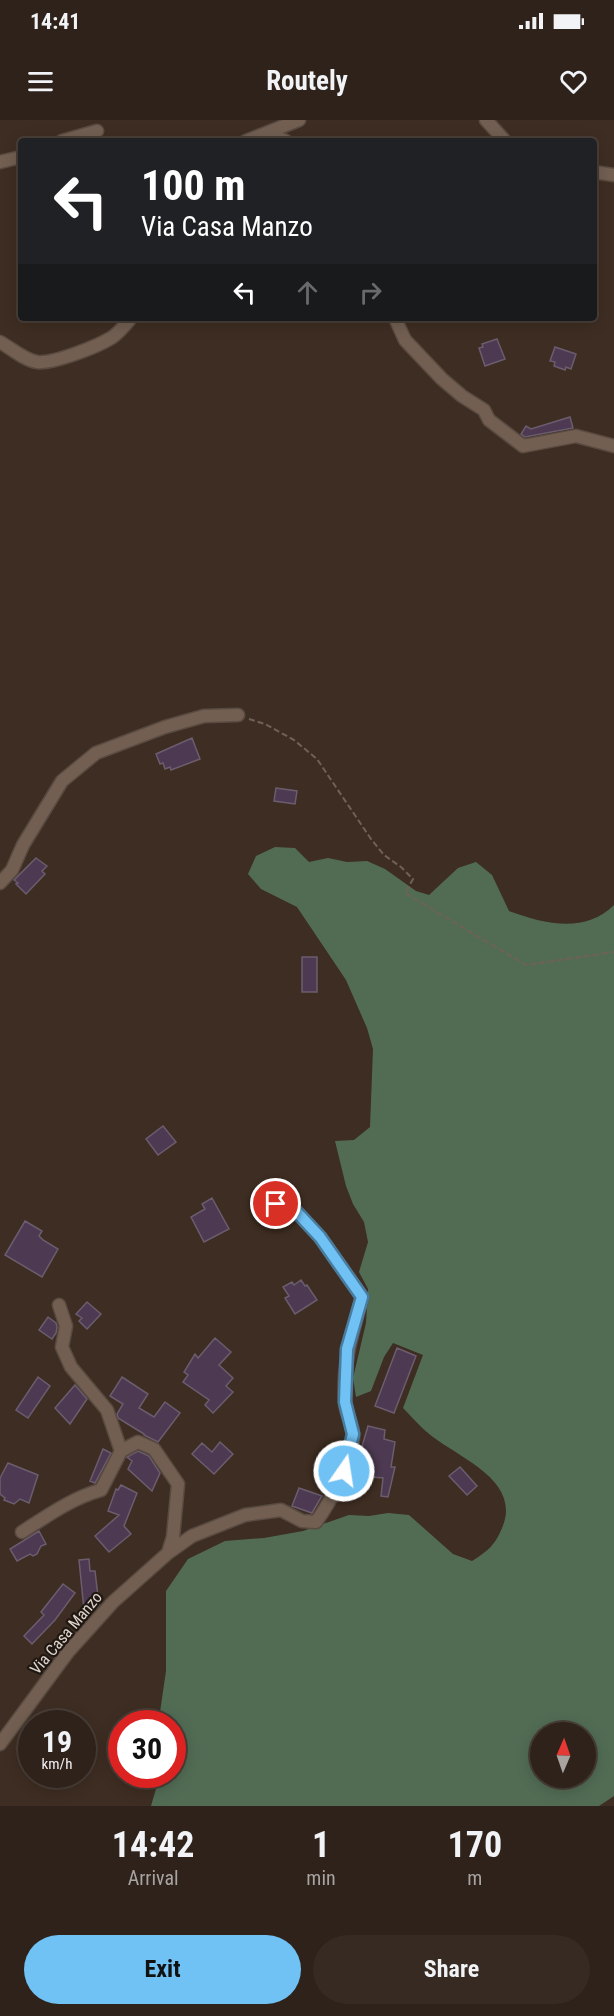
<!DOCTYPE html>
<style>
:root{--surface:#2e221a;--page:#362a23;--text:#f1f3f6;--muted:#a7a4a2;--line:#493f39;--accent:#70c1f4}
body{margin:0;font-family:"Roboto Condensed",sans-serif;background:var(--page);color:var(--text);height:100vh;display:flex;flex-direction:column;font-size:22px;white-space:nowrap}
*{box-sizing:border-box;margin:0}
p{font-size:20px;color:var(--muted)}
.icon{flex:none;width:33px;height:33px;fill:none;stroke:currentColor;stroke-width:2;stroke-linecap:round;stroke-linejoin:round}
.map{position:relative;height:1686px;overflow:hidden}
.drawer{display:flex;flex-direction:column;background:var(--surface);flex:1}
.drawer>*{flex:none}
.guide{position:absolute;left:18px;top:18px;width:579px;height:183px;border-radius:6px;box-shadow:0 3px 15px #0003,0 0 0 2px var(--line);background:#202124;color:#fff;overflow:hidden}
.needle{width:39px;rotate:2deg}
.buttons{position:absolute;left:530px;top:1602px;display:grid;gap:12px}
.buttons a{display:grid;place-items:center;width:66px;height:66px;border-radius:50%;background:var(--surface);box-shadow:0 3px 15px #0003,0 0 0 2px var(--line);font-size:30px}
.speed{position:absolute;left:18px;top:1590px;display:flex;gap:12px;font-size:30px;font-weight:700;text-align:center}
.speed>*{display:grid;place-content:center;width:78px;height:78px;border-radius:50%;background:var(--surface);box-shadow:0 3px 15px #0003,0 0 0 2px var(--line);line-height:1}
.speed small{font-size:15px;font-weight:400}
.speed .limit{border:9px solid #d22;background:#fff;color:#111}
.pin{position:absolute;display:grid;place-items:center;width:51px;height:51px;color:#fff;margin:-26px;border:3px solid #fff;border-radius:50%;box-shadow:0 2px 6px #0007}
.me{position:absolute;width:66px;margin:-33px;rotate:13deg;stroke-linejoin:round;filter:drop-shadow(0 0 4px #0008)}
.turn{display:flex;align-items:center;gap:21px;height:126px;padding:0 24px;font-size:27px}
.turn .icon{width:78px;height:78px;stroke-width:2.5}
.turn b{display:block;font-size:42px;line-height:51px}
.lanes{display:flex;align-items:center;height:57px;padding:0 24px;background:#0003;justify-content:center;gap:30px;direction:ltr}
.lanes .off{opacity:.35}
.eta{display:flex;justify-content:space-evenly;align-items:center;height:102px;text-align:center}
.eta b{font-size:36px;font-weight:700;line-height:42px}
.cta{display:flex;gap:12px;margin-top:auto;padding:12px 24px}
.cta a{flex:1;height:69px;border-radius:36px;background:var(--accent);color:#111;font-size:24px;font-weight:700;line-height:69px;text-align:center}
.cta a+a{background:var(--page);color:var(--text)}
.status{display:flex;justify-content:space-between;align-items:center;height:42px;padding:0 30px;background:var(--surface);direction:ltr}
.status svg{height:16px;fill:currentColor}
header{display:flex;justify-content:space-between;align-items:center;height:78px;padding:0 24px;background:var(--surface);font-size:27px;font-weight:700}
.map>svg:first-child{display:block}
.forest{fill:#526c54;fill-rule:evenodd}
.building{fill:#4d3a52;stroke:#6b5d6e;stroke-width:1.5}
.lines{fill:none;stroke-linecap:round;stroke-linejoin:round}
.street-casing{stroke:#594b41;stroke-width:15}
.path{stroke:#706157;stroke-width:2;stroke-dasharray:6 3;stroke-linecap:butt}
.street{stroke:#725f52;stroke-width:12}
.route-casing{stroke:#497d9f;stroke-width:15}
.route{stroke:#70c1f4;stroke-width:10}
.labels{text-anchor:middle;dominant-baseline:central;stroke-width:4.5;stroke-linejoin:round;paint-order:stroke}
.street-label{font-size:16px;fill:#e0d5cd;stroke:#1f1812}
</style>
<div class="status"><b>14:41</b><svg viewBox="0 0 49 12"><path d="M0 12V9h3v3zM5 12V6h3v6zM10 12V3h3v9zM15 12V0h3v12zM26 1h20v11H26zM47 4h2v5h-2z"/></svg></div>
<header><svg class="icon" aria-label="menu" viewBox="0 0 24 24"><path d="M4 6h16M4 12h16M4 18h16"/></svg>Routely<svg class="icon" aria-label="heart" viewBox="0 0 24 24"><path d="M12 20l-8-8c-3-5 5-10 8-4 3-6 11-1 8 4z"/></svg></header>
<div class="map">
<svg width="614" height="1686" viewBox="0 0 614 1686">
<rect width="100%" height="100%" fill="#3e2d22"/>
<!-- forest -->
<path class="forest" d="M275,727L295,728L309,742L328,738L347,742L367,741L385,749L416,771L429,775L458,748L476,742L492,755L509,791C544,804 585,814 614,785V1676L599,1686H151L160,1655L172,1654V1604L161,1603L160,1592L166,1551V1471L188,1439L225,1421L264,1418L303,1411L349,1395L369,1396L388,1393L409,1395L453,1434L472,1441C488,1431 495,1425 502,1408C522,1362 462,1339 433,1317C422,1309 413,1298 403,1288L423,1235L393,1223L384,1237L371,1271L356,1277L353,1258L366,1203L368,1169L359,1152L368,1122L364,1102L353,1084L346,1066L335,1021L354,1020L370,1007L373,929L367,908L346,860L297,787L261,769L248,754L256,736ZM540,1612H585V1658H540Z"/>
<!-- building -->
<path class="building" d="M497,219L505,239L485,246L479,228L483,227L482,224Z
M555,227L576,234L571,249L566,247L565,250L554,246L555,242L550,241Z
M570,297L573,308L525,317L521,314L526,306L531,309Z
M192,618L200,639L171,650L170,647L165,649L163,643L160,644L156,634Z
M276,668L297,671L295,684L274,681Z
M36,738L47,746L42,751L45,754L26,774L16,764L18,763L14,760Z
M302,837H317V872H302Z
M163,1006L176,1022L158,1035L146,1019Z
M212,1078L229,1109L204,1122L191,1097L205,1089L202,1084Z
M25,1101L42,1111L39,1116L43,1120L58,1129L42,1157L5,1135Z
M301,1160L305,1166L307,1165L317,1180L295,1194L285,1178L289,1176L283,1167L292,1162L294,1165Z
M87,1182L101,1194L87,1209L79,1201L82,1198L76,1194Z
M48,1197L56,1203L57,1207L56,1213L52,1219L39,1210Z
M215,1218L231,1232L219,1245L233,1258L226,1266L233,1272L213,1293L205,1285L209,1280L183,1262L188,1255L184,1252L195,1234L198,1238Z
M397,1228L416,1236L394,1293L375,1286Z
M38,1257L50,1266L28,1298L16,1290Z
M122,1257L148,1274L139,1288L154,1297L165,1282L180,1293L158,1322L144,1315V1314L118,1298L117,1294L123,1284L110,1276Z
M75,1265L87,1279L70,1304L55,1288Z
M368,1306L385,1310L384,1319L395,1322L391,1347H395L388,1377L381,1376L383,1358L372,1357V1342L358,1340Z
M220,1322L233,1334L214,1354L192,1334L202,1323L212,1332Z
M103,1329L111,1333L95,1363L90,1361Z
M138,1331L149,1336L160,1353L152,1371L128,1349L132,1341L127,1337Z
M8,1343L38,1355L29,1383L20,1379L14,1384L4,1380L5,1378L0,1374V1358Z
M460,1347L477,1366L467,1375L449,1356Z
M121,1365L137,1373L124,1406L131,1414L109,1432L95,1416L119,1395L108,1391L116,1369L118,1370Z
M299,1368L322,1376L312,1393L292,1386Z
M39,1411L46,1424L41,1426L37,1434L33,1436L30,1434L17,1441L10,1429Z
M89,1439L90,1451H95L99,1485L96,1488L84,1490L79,1440Z
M63,1464L75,1473L55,1500L32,1524L24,1516L44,1495L41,1492Z"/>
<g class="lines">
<!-- street casing -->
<g class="street-casing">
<path id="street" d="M486,0L505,21
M274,11L277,17L286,21
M62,21L97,11
M246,21L299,0
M0,42L21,37
M594,52L614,55
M395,198L405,220L442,259L462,276L484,290L489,300L523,326L576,316L614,326
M0,222C11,228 24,240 37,242C53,244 96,227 111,218C119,213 125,205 131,198
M0,763L12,750L23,725L62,661L96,633L165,607L204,596L238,595
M121,1331L138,1322L154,1329L178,1364L173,1417L168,1433
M22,1412C47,1396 72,1378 101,1370L121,1331L107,1290L71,1247L62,1227L66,1206L59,1185
M0,1624L68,1532L113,1482L168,1433L192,1416L245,1395L281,1390L302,1401L316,1402C330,1383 355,1336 353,1313C352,1302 345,1292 345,1281C342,1245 353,1211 362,1177L320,1117L293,1088L276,1084"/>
</g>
<!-- path -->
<path class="path" d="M249,599L265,604L294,620L317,639L371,719L384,735L401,747L413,759L405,773L526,845L614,832"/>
<!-- street -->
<use href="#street" class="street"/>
</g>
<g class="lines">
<!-- route casing -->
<g class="route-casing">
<path id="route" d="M276,1084L293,1088L320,1117L362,1177L347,1229L345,1282L353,1314L344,1351"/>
</g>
<!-- route -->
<use href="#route" class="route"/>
</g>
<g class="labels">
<!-- street labels -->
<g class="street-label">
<text transform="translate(66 1513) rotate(-50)">Via Casa Manzo</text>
</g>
</g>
</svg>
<div class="buttons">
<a><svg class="needle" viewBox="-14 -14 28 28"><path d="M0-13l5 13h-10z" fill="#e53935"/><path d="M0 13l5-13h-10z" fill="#a7a4a2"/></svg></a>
</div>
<div class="speed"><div>19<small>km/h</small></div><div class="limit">30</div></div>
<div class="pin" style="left:276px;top:1084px;background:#d93025"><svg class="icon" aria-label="arrive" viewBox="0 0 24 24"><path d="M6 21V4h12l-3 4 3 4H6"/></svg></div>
<svg class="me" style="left:344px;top:1351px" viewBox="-20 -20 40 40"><circle r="17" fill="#70c1f4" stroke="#fff" stroke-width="3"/><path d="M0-11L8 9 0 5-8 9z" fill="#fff"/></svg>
<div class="guide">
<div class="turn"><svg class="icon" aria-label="left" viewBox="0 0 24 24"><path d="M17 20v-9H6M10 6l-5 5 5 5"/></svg><div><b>100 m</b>Via Casa Manzo</div></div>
<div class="lanes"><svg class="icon" aria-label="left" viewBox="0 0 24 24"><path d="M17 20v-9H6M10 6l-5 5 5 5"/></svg><svg class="icon off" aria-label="ahead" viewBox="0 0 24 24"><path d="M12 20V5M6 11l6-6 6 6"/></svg><svg class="icon off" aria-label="right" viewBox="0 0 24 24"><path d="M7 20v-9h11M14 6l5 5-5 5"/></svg></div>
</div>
</div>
<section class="drawer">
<div class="eta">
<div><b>14:42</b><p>Arrival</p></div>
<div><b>1</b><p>min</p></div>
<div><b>170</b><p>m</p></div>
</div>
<div class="cta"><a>Exit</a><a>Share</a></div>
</section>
